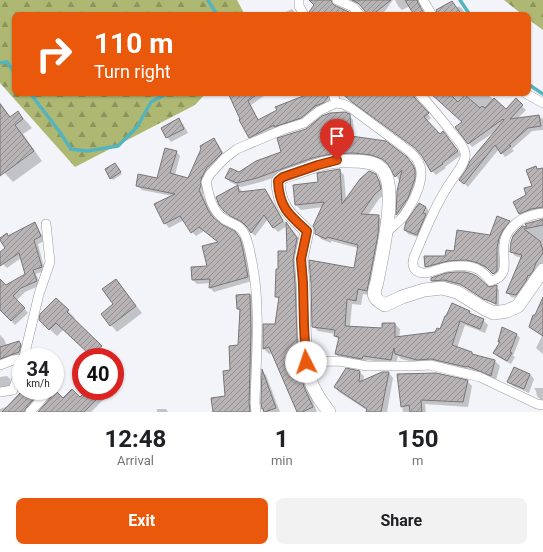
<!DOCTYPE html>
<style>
:root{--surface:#fff;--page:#f2f2f2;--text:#202124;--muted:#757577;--accent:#ea580c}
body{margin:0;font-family:Roboto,sans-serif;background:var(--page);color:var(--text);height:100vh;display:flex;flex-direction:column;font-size:15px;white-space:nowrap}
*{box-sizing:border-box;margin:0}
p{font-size:13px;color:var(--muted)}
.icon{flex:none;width:22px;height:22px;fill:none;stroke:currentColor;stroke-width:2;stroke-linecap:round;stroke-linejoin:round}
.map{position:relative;height:412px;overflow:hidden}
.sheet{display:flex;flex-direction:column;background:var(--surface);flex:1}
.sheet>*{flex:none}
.guide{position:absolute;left:12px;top:12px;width:519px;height:84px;border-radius:8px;box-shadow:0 1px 3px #0004;background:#ea580c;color:#fff;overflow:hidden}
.speed{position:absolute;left:12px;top:348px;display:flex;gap:8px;font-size:20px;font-weight:700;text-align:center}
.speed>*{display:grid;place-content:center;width:52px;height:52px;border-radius:50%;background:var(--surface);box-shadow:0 1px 3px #0004;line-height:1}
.speed small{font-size:10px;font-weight:400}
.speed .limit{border:6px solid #d22;background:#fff;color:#111}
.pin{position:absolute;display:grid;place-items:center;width:34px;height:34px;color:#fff;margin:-41px -17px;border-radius:50% 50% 50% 0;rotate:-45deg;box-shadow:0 0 4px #0007}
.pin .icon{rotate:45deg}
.me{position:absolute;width:44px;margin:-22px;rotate:356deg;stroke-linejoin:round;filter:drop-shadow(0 0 3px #0008)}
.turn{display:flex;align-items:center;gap:14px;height:84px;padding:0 16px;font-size:18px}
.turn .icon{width:52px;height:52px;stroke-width:2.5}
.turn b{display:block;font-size:28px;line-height:34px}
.eta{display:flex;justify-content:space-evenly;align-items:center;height:68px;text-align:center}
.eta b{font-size:24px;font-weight:700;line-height:28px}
.action{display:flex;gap:8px;margin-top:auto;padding:8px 16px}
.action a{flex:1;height:46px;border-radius:8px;background:var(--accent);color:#fff;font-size:16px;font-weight:700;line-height:46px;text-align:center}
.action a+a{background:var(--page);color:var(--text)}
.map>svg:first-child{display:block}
.forest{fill:url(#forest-firs)}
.shadow{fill:#0003}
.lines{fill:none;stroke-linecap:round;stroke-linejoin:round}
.stream{stroke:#53b4bd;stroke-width:3.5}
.building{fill:url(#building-hatch);stroke:#7a7678}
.street-casing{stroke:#989a9e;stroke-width:10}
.secondary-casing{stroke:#989a9e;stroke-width:14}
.street{stroke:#fff;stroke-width:9}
.secondary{stroke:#fff;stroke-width:13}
.route-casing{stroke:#983908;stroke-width:10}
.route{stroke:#ea580c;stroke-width:7}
</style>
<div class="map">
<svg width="543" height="412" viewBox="0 0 543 412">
<defs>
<pattern id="forest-firs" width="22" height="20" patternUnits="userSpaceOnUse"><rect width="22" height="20" fill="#aeb873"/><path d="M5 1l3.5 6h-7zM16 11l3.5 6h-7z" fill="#8d955e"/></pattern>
<pattern id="building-hatch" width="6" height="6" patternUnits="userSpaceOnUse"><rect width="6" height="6" fill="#b8b3b5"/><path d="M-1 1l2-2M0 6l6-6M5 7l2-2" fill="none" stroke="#959193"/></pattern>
</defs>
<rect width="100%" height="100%" fill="#f3f4f9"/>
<!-- forest -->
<path class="forest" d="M0,0H237L245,15H15V93H206L195,105L75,167L0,83Z
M504,0H543V30L528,19V15H523Z"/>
<!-- shadow -->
<path class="shadow" d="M349,0H393L385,11L380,15H367L366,11L360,5Z
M395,0H418L421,4V8L426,15H415L410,6L402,10L398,6Z
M452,2L457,8L459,6L463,10L466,15H439Z
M292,9L297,15H279Z
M229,93H268L251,105L259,121L307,96L302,93H325L331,98V101L305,121L253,141L249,137Z
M342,93H416L417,95L416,98L418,101L431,118L427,121L440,135L447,136L461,155L445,167L446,168L436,175L432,171L423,156L418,150Z
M431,93H488L487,94L506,110L516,100L526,110L517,119L539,116L543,119V130L532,131L512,149L514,151L505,157L499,149L468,187L461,180L496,131L472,147L469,143L464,123Z
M0,102L11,118L18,113L27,122L32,128L23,134L42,161L13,182L0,168Z
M349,115L353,120L354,138L411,162L417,170L418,183L401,218L397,215L398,191L401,179L399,180L396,176L389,165L383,160L370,157L322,160L261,182L241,187L230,182L226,178L239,173L282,153Z
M178,120L183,124L188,133L171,142L167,137Z
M214,140L218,144L226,158L205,190L203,195L216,221L239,237L244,243L252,281L214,292L210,288V283L197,284L193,280L208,267L219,243L204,231L196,236L192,232L184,220L169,228L165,223L172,196L142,190L137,186L158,179L176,151L180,156L175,175L188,179Z
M115,164L122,174L113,180L111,178Z
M536,167L538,170L543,169V212L525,217L520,213L527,195L534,187Z
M339,170L344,175L346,200L375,175L380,180L384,187L385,194L379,199L368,215L378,216L383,221L371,295L363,294L361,305L352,304L350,327L382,329L395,324L400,329L399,338L436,333L469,312L474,316L483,320L488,325L485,333L465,325L457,348L472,353L474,355L495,361L500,366L496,380L472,370L471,372L423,364L401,359L398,356L396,364L367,360V363L341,359L336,354L339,340L335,336V334L318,331L313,326L355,269L358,248L331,241V243L321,239L316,233L323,207L301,210L296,205L319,183Z
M237,186L242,191V193L264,190L269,195L287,226L278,232L273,227L268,219L255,236L251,232L247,226L236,220L230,216Z
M426,207L429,211L421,238L408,234L405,230Z
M543,220V263L520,299L511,297L507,292L522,258L515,256L511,251L522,227L529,228L527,225Z
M509,222L513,226L509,230L501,275L497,277L491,271L483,267L471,264L430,271L426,267L455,252L490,236Z
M34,224L38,228L45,241L38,244L45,271L36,274L41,285L25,292L17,300L28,313L15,325L3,312L0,307V287H6L26,274L21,258L7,268L0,261V253L6,248L8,237Z
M287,224L292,229L303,244L310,394L317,412H298L273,353L269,354L264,349V325H276L280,300L276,297L279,270L288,252Z
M450,274L489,288L496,286L499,290V307L489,301L488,302L465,287L448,283L435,284L432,281Z
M116,280L122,287L142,313L117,332L111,325L115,304Z
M250,295L254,300L253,412H214L226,397L232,371L239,346L241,312L238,309Z
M56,299L75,318L73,320L112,357H93L64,329L57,336L40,320Z
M543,300V354L536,348L542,336L535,331L530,327Z
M516,334L520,338L513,356L515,357L511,364L498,357L495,353L501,343L499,341Z
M0,335L4,339L7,346L19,342L23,346V356L0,364Z
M514,368L530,374L534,379L529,393L513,386L508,382Z
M55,371L61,379L55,383Z
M263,372L266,375L280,412H263L262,403Z
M359,372L364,376L363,381L389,373L393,378L387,412H367L368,411L339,392L335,387Z
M398,375L467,381L472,386L468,407L425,404L426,412H403Z
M7,376L10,379L12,388L0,391V377Z
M534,388H543V402L537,396L536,391Z
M23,391H47L30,411L16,398Z
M54,391L63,399L80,398L87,391H100L106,397L91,412H39L53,397Z
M11,405L16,412H0V409Z
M157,409H166L168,412H157Z"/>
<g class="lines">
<!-- stream -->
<path class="stream" d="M208,0L217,15
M460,0L470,15
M0,63L7,62L15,73
M528,84L543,94
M30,93L59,131L71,149L87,151L118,146L137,127L151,102L168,93"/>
</g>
<!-- building -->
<path class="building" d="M309,0H331L332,3L334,5L349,12L352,15H310L309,12L314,5Z
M352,0H391L372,15H366L365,11L358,3Z
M405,0H417L418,3L425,15H414Z
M452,1L462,15H438L436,10Z
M228,93H259L248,101L258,120L277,110L275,107L311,93H327L328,97L323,103L315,106L301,118L274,127V125L249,138L239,120L240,119Z
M341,93H413L414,97L429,113L424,117L440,134L443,131L458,151L442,163L443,164L431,172L422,156L415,148L352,102Z
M430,93H449L458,102L465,95L480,108L482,106L485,108L494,98L506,109L516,98L523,105L510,119L539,115L541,126L528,128L509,145L511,146L501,154L495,145L464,184L459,180L466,170L470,161L504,120L503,119L468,144L455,127L462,122Z
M0,104L10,117L18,111L23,119L15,125L34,151L0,176Z
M345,112L350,114L351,136L386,141L407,157L413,165L415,170V179L413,184L408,198L396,215L397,191L402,170L395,177L387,163L382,159L371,155L353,153L331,154L312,158L257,178L237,183L225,178L230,168L239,172L256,161L281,152L277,138L306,129L322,116L330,113Z
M179,118L184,129L166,138L161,128Z
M214,138L222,153L210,165L207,167L201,179V186L199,190L208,210L212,216L221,224L235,231L240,238L243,250L248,277L209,288L210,279L192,280L191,267L207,266L202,246L218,242L199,227L191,233L180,216L164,224L154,204L175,194L136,186L138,174L157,178L165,148L177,151L170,173L188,178L201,149L200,146Z
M115,163L121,172L110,179L105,169Z
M536,166L537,169L543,168V207L531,209L519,214L513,202L526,195L524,188L532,186L526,170Z
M340,169L342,204L360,179L369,171L376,174L379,181L381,189L374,195L361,214L379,215L378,235L367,291L358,289L356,301L347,299L345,326L382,328V323H395V337L435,332L437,328L440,329L445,316H446L452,303L470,311L469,313L484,319L480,329L460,321L452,345L472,352V354L495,360L491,376L467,366L466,367L431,359L417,360L395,354L394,348L391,360L363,356L362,359L335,354L339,337L334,336L335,330L312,327L311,283L309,260L354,268L358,245L327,237L326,239L315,234V229L313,226L324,202L295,205L293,185L318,182L317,173L328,171Z
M238,185L239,192L265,189L283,221L273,228L264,215L251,233L247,227L242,222L230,216L224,211L219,205L216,197Z
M419,203L426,207L423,213L426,214L417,235L404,230L406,222Z
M497,216L510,221L503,230L499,238L497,248V271L494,273L493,274L486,267L478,263L466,260L448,261L425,267L424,256H445L446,250L454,251L457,230L490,235Z
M543,219V225L524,229L540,241L543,250V253L536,263L533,271L529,276L528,275L526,281L516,295L506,293L522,255L510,252L511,242L513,236L517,231L522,226L527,227L525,224Z
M35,222L41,236L34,240L42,267L33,270L37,281L21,288L13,296L25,308L11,321L0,310V279L6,285L25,274L19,253L0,266V252L5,248L0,240V238L7,233L8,236Z
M286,222L297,238L293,260L295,283L298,362L304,387L313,407L302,412H297L269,347L263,349V324H275L279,297H275L276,269H278V251H287Z
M455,272H465L473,274L478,277L489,287L497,285L496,304L485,299V300L460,284L444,280L431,281V278L446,273Z
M116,279L136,306L110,326L101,314L113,304L102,289Z
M250,294L251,332L249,403L250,412H213L211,398L225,396L223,371L230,370L229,346L238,345L240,309H237L236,295Z
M543,297V336L529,327L533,315H535Z
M56,298L69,310L67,312L102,346L90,355L56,323L49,330L39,320L40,314Z
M502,327L517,334L510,352L512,353L507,361L493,353L500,342H498Z
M19,341L21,345L19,352L0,359V347Z
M514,367L530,374L524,389L507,382Z
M346,368L360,371L359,382L382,372H389L381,412H366L367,409L334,387Z
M262,369L276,408L265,412H264L263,409H262L261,403Z
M436,373L468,380L463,402L421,400L422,412H410L409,405L401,407L397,374Z
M72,389L80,397L86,391H105L84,412H38L51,397L53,391H56L63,398Z
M22,391H41L26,408L24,412H2Z"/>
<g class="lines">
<!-- street casing -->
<g class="street-casing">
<path id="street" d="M299,0V6L304,15
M337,0L353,7L360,15
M423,0L432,15
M333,93L336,103L343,104L351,108L409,151C414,155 418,160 420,166C425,182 411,206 402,218C397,223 391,228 386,233
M419,93C430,106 442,119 452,133C457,139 464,146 465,153C467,161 456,174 452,180C436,203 425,231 414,257C411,266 414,273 425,273C430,273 435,270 440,269C450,265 471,264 479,270C483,272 487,277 491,281C511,276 502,259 504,244C505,234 513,224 522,219C528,216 536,214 543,213
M525,93L543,103
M24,357L39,294L50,262L46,224
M306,362L339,361L367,366H413L430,365L480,377L537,404L543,405
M0,365L13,360L21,359
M0,392L13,390L21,366
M30,412L47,393V391
M256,412L255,403C256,357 261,307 252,262C250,253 249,244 245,235C239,223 234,226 224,219C212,211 209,196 206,182L210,174L225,158L237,149L282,130L304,123L319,111L336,103"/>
</g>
<!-- secondary casing -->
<g class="secondary-casing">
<path id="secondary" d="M329,412L319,398L312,385L306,362L304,326L303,283L301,259L307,231C289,214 279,207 278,181C279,180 281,178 283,177C287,175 292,174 297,172C312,167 328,160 344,161C355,161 374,160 382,169C399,187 381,258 377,282C373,295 372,298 385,305L402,297L424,290L442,288L457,292L485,309L494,313L507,311L518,306L543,270"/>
</g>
<!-- street -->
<use href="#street" class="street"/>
<!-- secondary -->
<use href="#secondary" class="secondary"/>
</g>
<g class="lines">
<!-- route casing -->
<g class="route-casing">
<path id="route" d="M306,362L304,326L303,283L301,259L307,231C289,215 279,207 278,181L283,177L318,165L337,160"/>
</g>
<!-- route -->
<use href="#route" class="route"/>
</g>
</svg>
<div class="speed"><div>34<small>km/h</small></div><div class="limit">40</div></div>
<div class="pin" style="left:337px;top:160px;background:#d93025"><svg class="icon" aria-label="arrive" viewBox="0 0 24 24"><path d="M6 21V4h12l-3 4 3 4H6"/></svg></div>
<svg class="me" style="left:306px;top:362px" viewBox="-20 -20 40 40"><circle r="19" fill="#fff"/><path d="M0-13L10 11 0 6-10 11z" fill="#ea580c"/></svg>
<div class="guide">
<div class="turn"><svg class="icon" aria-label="right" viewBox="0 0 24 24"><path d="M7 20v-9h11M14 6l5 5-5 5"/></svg><div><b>110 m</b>Turn right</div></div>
</div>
</div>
<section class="sheet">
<div class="eta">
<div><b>12:48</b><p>Arrival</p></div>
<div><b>1</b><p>min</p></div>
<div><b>150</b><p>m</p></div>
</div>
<div class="action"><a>Exit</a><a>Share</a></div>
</section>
